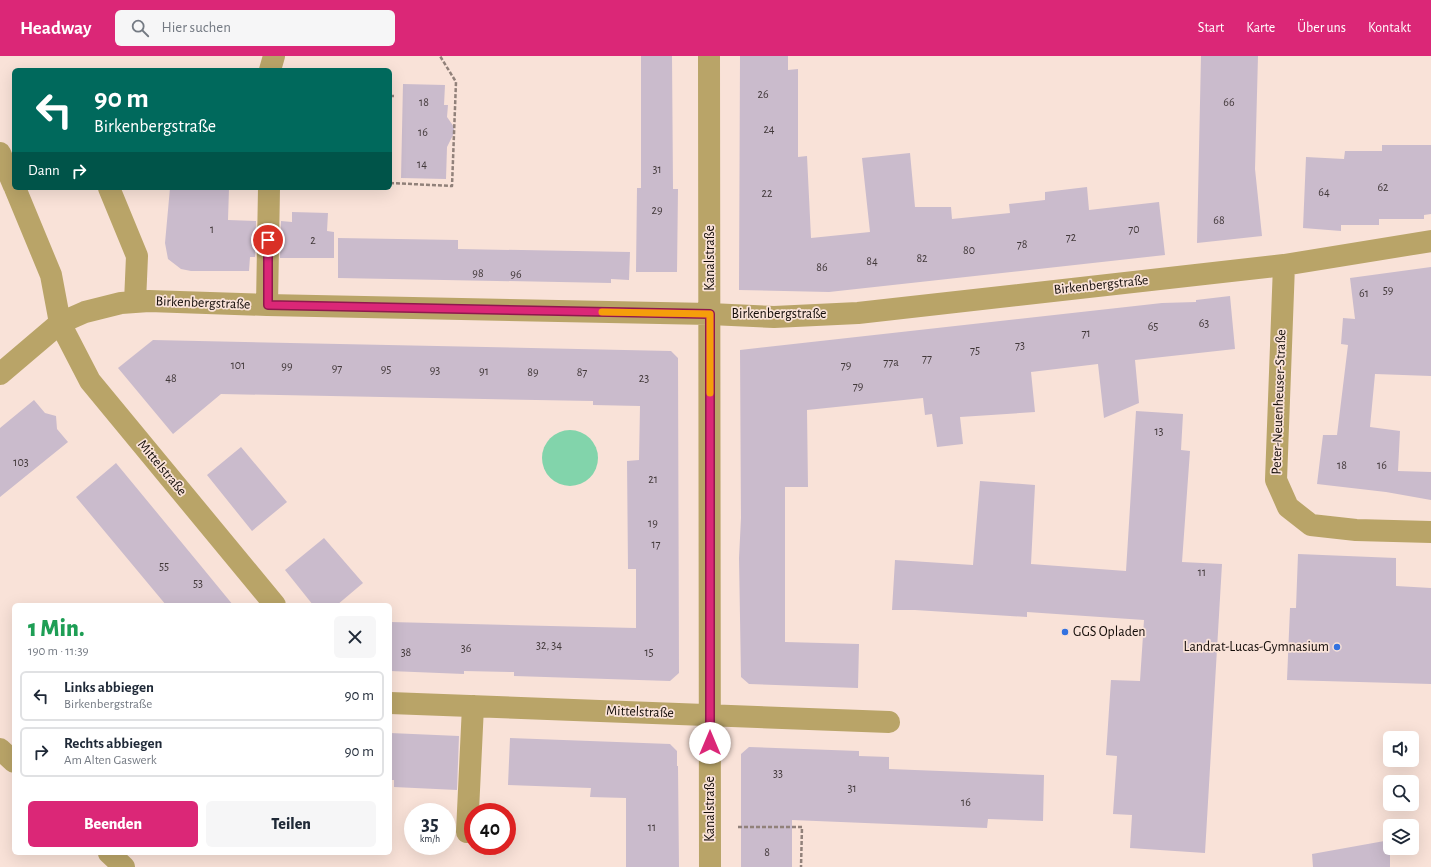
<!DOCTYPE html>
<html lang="de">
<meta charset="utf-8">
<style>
:root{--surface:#fff;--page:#f6f6f7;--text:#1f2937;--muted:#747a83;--line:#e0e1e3;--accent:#db2777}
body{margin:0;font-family:"Alegreya Sans",sans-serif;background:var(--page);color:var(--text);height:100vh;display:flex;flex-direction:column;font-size:15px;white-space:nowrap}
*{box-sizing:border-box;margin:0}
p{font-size:13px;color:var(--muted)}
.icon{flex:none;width:22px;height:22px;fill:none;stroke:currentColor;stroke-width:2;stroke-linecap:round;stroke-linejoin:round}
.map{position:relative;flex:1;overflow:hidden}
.sheet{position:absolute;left:12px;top:547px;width:380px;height:252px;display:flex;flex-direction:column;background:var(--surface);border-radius:6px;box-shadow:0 4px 16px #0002}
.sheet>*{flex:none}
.banner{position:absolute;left:12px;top:12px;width:380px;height:122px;border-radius:6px;box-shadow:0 4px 16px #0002;background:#00695c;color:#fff;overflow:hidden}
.tools{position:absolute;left:1383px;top:675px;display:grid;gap:8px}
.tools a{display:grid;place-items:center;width:36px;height:36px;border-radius:6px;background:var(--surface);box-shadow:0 4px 16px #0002;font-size:20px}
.speed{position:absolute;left:404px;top:747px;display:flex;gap:8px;font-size:20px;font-weight:700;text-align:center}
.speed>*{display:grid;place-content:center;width:52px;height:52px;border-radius:50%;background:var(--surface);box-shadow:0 4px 16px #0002;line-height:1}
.speed small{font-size:10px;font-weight:400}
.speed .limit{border:6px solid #d22;background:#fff;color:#111}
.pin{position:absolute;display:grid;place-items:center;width:34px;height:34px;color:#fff;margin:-17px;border:2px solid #fff;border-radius:50%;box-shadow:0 1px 4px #0007}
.me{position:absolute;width:44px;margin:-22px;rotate:0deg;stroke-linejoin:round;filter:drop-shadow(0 0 3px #0008)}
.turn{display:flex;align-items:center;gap:14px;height:84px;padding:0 16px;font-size:18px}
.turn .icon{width:52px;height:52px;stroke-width:2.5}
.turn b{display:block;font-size:28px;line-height:34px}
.then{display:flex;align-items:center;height:38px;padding:0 16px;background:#0003;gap:8px;font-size:15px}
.round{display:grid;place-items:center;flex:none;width:42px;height:42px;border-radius:6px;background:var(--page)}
.headline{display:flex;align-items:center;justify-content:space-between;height:68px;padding:0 16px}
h1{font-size:24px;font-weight:800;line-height:30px;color:#1e9e55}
.primary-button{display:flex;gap:8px;margin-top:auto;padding:8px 16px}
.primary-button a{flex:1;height:46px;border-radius:6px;background:var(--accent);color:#fff;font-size:16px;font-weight:800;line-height:46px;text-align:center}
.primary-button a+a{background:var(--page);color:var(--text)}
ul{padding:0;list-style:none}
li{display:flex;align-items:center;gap:12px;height:50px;margin:0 8px 6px;padding:0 8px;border:2px solid var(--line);border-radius:6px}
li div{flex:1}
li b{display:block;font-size:15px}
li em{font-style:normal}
header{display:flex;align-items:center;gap:24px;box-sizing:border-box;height:56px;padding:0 20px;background:var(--accent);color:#fff}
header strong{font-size:19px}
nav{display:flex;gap:22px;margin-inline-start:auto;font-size:14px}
.search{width:280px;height:36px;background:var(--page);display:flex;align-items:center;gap:10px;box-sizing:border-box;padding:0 14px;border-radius:6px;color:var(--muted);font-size:15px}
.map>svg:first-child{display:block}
.green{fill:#82d4ab}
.building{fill:#cabbcc}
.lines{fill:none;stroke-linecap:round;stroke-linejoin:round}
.path{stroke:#91817a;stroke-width:2.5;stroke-dasharray:4 2;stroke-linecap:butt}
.minor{stroke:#b9a468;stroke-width:22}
.route-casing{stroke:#8e194d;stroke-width:10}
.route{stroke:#db2777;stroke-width:7}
.slow{stroke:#f59e0b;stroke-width:7}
.poi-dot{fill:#3372e0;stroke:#f9e2d8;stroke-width:1.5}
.labels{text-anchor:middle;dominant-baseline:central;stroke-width:3.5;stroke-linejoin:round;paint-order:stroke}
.number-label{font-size:12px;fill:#413839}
.street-label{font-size:14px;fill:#130c08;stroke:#f9e2d8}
.poi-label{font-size:14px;fill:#130c08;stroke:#f9e2d8;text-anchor:start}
</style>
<header>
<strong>Headway</strong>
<div class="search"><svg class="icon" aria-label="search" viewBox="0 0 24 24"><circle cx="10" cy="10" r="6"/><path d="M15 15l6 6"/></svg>Hier suchen</div>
<nav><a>Start</a><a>Karte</a><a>Über uns</a><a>Kontakt</a></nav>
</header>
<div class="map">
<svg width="1431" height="811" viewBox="0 0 1431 811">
<rect width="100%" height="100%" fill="#f9e2d8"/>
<!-- green -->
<path class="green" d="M542 402a28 28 0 1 1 56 0a28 28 0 1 1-56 0Z"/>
<!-- building -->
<path class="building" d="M641,0H672L673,133H678L677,216H636L637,132H641Z
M740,0H788V14L798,13V101L807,100L811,182L870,176L862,102L910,97L915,151H951L952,163L1010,157L1009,148L1045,144V136L1087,131L1089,154L1159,146L1165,199L829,236L739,234Z
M1201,0H1258L1255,113L1262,180L1197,187Z
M403,28L445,29L444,49H448L447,61L454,71V77L447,91L446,123L401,122Z
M1382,89H1431V158L1424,159V163H1379V169H1341V175L1303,172L1306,101L1344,103L1345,95H1382Z
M170,132H229L228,164L256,165L255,201H250L249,215H191L181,213L168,203L165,187Z
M292,156L328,157L327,175L334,176V202H280L281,165L292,166Z
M338,182L458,184V193L630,196L629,224L611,223V227L338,222Z
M1431,211V320L1375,318L1370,371L1400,375L1398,415L1431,416V444L1386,436L1317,428L1323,379H1337L1348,289L1341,288L1343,262L1355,263L1350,222Z
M1230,240L1235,293L1135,304L1139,347L1104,362L1098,308L1031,316L1035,356L960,361L963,388L937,391L932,358L925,359L923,342L807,354L808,431H785V586L859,588L858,632L749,628L741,621L739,502L741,462L740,294L1162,247L1196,246V244Z
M153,284L671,295L678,302L679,617L670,625L514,620V616L464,615V618L390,615V566L636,572V513H628L627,405L639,404L640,350L593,349V345L221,338L173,378L118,312Z
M34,344L45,357L56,360L57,373L68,386L0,441V372Z
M1136,355L1183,358L1181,394L1190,395L1182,506L1222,508L1205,797L1130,792L1132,759L1113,758L1117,700L1106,699L1111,624L1140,625L1144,564L1027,556V561L915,554H892L895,504L973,509L980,425L1035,429L1031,508L1126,515Z
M241,391L287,446L252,475L207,419Z
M116,407L201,510L233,549H166L76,441Z
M324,482L363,527L337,549H313L285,514Z
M1298,498L1396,502V530L1431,532V628L1287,624L1290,552H1296Z
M390,677L459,680L457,734L394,731V724H390Z
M510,682L670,688L677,695V710H678L679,811H626V742L590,741L591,732L508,729Z
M749,691L859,695V700L889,701V713L1044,719L1043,765L988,763L987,772L792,764V811H741V698Z
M1390,784V811H1313L1312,798Z"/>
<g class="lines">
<!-- path -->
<path class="path" d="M390,40H394
M390,127L452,130L456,26L440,0
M738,771H802L801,811"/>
<!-- minor -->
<path class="minor" d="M709,0L710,811
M270,14L274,0
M0,97L14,130
M15,132L51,219L60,267L90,325L275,549
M109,132L137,200L135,246
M1284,209L1276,424L1288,451L1311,469L1356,474L1431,476
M267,249L269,132
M0,318L60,267L85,256L121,247L149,245L267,249L710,258L774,261L858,257L1284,209L1431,185
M390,647L889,666
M0,693L14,706
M467,776L473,650
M109,797L124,811"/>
</g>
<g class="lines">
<!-- route casing -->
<g class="route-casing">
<path id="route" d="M268,184V249L710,258V687"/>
</g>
<!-- route -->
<use href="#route" class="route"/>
<!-- slow -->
<path class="slow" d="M602,256L710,258V337"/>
</g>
<!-- markers -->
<g class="poi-dot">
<circle cx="1065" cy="576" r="4"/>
<circle cx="1337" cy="591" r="4"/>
</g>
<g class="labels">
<!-- number labels -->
<g class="number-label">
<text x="763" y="38">26</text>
<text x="424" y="46">18</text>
<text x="1229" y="46">66</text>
<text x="769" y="73">24</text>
<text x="423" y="76">16</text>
<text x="422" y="108">14</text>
<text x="657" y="113">31</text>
<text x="1383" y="131">62</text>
<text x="1324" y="136">64</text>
<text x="767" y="137">22</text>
<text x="657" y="154">29</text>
<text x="1219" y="164">68</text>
<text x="212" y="173">1</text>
<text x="1134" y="173">70</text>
<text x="1071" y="181">72</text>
<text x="313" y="184">2</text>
<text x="1022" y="188">78</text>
<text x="969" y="194">80</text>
<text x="922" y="202">82</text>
<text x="872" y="205">84</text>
<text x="822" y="211">86</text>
<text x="478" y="217">98</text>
<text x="516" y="218">96</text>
<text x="1388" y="234">59</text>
<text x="1364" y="237">61</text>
<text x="1204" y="267">63</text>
<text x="1153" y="270">65</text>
<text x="1086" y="277">71</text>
<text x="1020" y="289">73</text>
<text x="975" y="294">75</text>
<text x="927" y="302">77</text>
<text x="891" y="306">77a</text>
<text x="238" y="309">101</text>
<text x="846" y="309">79</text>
<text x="287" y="310">99</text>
<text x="337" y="312">97</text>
<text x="386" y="313">95</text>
<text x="435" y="314">93</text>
<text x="484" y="315">91</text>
<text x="533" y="316">89</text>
<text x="582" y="316">87</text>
<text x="171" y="322">48</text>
<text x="644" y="322">23</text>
<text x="858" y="330">79</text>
<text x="1159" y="375">13</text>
<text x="21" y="406">103</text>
<text x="1342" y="409">18</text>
<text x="1382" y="409">16</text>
<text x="653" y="423">21</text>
<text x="653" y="467">19</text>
<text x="656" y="488">17</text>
<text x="164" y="510">55</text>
<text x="1202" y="516">11</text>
<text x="198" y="527">53</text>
<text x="549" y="589">32, 34</text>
<text x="466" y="592">36</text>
<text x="406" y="596">38</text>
<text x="649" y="596">15</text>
<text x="778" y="717">33</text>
<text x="852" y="732">31</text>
<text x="966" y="746">16</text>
<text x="652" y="771">11</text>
<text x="767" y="796">8</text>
</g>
<!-- street labels -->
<g class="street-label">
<text transform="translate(710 202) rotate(-90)">Kanalstraße</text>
<text transform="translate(1101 229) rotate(-6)">Birkenbergstraße</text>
<text transform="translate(203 247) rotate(2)">Birkenbergstraße</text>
<text x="779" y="258">Birkenbergstraße</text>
<text transform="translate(1279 346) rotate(-88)">Peter-Neuenheuser-Straße</text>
<text transform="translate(162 412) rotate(50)">Mittelstraße</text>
<text transform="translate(640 656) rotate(2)">Mittelstraße</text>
<text transform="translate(710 753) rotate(-90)">Kanalstraße</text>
</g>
<!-- poi labels -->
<g class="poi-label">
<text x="1073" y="576">GGS Opladen</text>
<text x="1329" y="591" text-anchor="end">Landrat-Lucas-Gymnasium</text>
</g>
</g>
</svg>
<div class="tools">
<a><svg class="icon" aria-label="sound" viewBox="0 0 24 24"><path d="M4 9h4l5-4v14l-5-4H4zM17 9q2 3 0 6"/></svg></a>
<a><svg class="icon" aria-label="search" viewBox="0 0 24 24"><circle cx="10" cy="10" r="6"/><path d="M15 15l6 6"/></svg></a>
<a><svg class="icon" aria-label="layers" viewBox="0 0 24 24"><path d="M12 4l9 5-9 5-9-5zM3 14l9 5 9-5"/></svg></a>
</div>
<div class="speed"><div>35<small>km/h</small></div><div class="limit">40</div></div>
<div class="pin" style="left:268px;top:184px;background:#d93025"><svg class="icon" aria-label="arrive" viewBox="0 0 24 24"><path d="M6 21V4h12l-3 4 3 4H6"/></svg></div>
<svg class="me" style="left:710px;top:687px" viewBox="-20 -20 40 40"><circle r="19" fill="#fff"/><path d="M0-13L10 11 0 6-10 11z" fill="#db2777"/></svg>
<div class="banner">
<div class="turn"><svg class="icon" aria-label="left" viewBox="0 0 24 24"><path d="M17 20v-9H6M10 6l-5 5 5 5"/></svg><div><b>90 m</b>Birkenbergstraße</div></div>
<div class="then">Dann<svg class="icon" aria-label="right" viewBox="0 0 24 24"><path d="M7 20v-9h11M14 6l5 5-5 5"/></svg></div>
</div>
<section class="sheet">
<div class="headline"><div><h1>1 Min.</h1><p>190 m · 11:39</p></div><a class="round"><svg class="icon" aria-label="close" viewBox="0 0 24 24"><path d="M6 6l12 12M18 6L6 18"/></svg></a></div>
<ul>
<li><svg class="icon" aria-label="left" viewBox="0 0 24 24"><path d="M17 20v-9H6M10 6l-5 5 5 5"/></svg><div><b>Links abbiegen</b><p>Birkenbergstraße</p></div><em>90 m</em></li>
<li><svg class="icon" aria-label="right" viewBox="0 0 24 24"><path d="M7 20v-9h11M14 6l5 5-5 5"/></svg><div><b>Rechts abbiegen</b><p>Am Alten Gaswerk</p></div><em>90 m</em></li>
</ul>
<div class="primary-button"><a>Beenden</a><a>Teilen</a></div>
</section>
</div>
